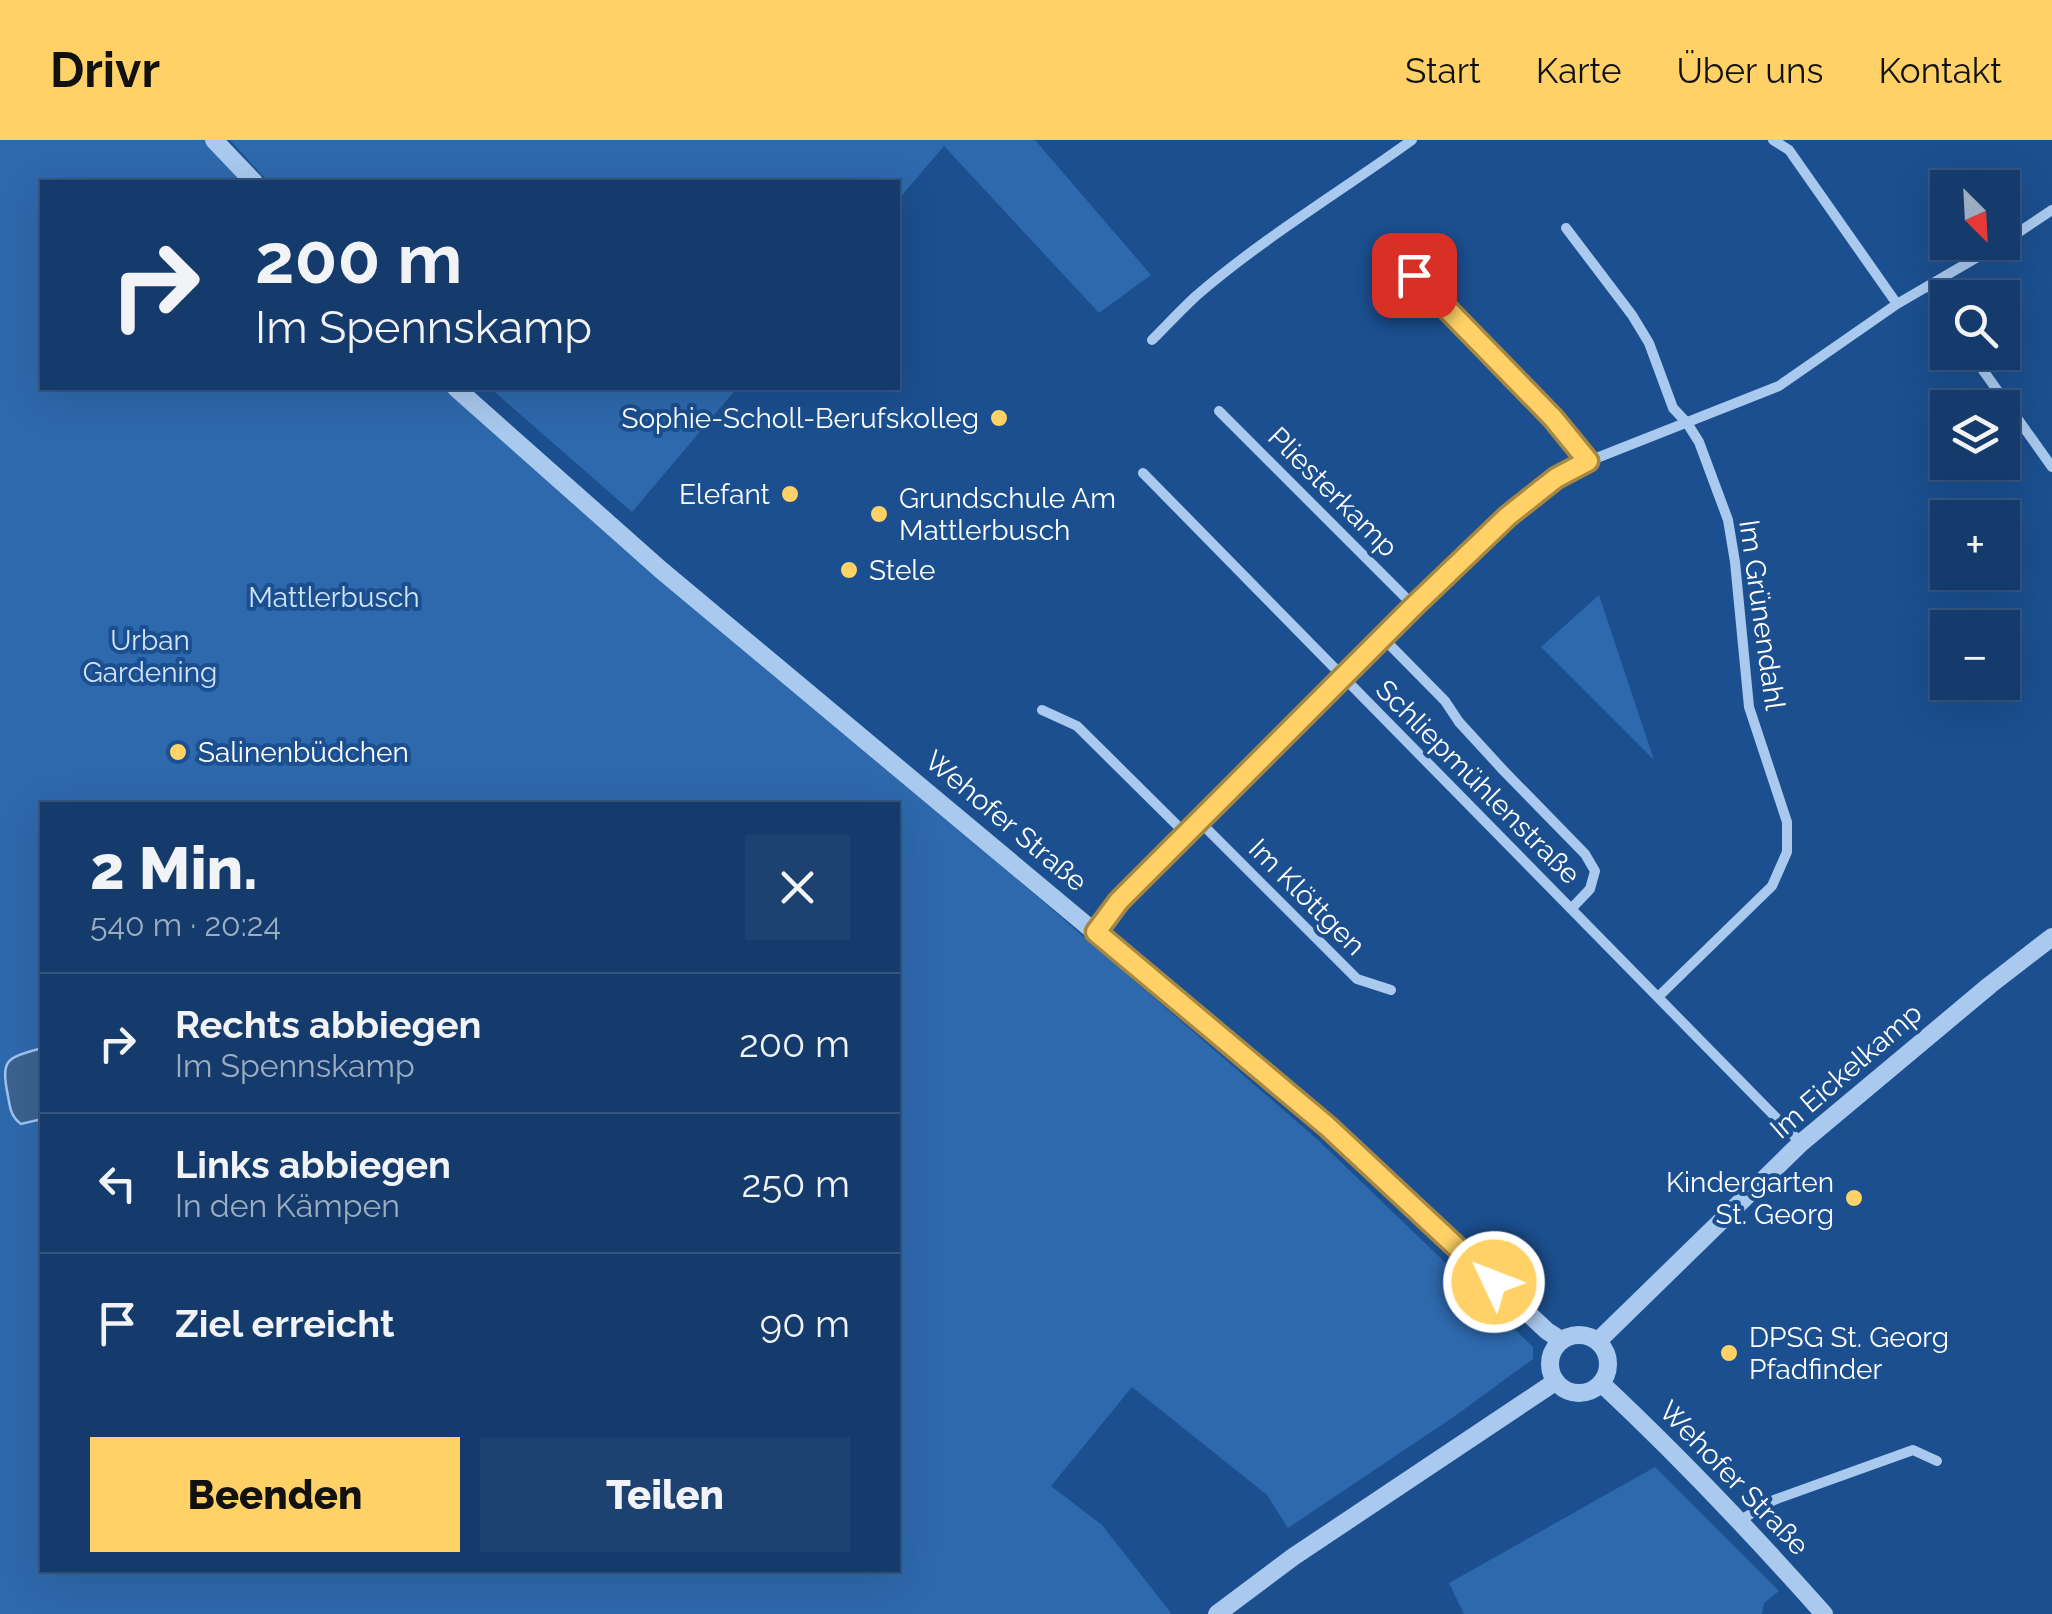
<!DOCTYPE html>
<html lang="de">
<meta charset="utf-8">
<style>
:root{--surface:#143b6b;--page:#1d4271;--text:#f1f3f6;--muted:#9dadc1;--line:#33557e;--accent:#ffd166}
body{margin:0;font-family:Raleway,sans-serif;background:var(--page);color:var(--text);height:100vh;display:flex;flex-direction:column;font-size:38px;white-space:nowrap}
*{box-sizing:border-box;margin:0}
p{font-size:32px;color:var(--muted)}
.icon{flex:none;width:55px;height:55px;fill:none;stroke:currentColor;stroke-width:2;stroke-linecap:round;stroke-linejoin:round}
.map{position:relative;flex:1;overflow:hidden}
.details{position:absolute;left:40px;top:662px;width:860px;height:770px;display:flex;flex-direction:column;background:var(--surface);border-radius:0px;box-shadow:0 10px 40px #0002,0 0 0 2px var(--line)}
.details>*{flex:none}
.banner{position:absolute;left:40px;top:40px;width:860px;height:210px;border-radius:0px;box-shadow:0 10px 40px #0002,0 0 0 2px var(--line);background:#143b6b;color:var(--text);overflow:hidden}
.needle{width:65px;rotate:156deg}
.buttons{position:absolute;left:1930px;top:30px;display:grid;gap:20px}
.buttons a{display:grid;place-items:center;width:90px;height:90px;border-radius:0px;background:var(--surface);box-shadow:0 10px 40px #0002,0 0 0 2px var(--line);font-size:50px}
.pin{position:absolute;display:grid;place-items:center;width:85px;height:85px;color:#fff;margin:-42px;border-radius:20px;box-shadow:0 5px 15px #0006}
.me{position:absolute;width:110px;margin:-55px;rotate:313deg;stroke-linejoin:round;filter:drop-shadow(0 0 8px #0008)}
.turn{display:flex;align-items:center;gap:35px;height:210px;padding:0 50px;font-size:45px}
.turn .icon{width:130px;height:130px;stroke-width:2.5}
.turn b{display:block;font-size:70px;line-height:85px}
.round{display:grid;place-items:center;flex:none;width:105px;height:105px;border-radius:0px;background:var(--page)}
.summary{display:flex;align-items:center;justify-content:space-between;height:170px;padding:0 50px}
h1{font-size:60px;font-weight:800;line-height:75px}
.action{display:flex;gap:20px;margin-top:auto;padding:20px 50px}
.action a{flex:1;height:115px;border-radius:0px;background:var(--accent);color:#111;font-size:40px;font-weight:800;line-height:115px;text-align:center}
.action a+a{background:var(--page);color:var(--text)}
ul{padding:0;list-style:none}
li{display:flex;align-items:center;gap:30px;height:140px;padding:0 50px;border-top:2px solid var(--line)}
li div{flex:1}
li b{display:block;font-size:38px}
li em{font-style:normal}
header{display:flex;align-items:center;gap:60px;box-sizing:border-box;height:140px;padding:0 50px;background:var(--accent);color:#111}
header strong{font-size:48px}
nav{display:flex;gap:55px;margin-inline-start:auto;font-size:35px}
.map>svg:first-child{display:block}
.green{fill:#2e69ad;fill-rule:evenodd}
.water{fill:#3c6290;stroke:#9cc4f0;stroke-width:2.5}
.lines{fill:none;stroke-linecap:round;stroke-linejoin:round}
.minor{stroke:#a9c9ee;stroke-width:10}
.tertiary{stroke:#a9c9ee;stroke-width:18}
.route-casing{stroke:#a68842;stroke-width:25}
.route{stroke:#ffd166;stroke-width:18}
.poi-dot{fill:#ffd166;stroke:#1b4f8f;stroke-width:4}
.labels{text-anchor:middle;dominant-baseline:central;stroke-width:8;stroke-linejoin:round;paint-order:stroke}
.poi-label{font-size:28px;fill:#fff;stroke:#1b4f8f;text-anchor:start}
.street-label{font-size:28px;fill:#fff;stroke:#1b4f8f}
.park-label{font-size:28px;fill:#cfe3fa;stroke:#1b4f8f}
</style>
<header>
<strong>Drivr</strong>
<nav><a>Start</a><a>Karte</a><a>Über uns</a><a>Kontakt</a></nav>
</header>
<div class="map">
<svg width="2052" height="1474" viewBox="0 0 2052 1474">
<rect width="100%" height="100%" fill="#1b4f8f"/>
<!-- green -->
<path class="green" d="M0,0H207L247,42H42V248H451L1318,1000L1533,1207V1219L1455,1276L1288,1388L1267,1355L1132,1247L1051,1346L1102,1385L1171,1473L1170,1474H0ZM42,665H898V1430H42Z
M230,0H1035L1151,135L1099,173L944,6L898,60V42H268Z
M490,248H737L632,372Z
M1599,455L1654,620L1541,507Z
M1655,1327L1779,1451L1764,1463L1762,1474H1464L1449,1443Z"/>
<!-- water -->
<path class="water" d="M42,908V979L21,984C11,977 10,968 8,956C0,917 8,918 42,908Z"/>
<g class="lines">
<!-- minor -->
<path class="minor" d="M1773,0L1789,10L1897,164
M1566,88L1632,175L1649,203L1673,268L1687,283L1699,302L1728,380L1735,422L1749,567L1787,682V712L1772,746L1658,857
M1395,115L1553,278L1589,321
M1930,146L1948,181
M1152,200C1166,186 1181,170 1196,156C1263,98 1340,52 1412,0
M1970,212L2052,327
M1219,271L1414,466
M1143,333L1801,1003
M1383,498L1445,561L1459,582L1503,630L1585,714L1595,731L1590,749L1572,768
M1042,570L1077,586L1186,694
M1199,681L1357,839L1391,850
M1096,791L1119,761L1414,466L1533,354L1555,338L1589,321L1779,246L1897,164L2007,100L2052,70
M1739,1381L1774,1360L1913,1310L1937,1321"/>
<!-- tertiary -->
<path class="tertiary" d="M214,0L254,42
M456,248L661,430L1327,986L1547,1191L1561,1200
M1550 1224a29 29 0 1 1 58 0a29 29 0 1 1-58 0Z
M1598,1201L1801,1003L1990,845L2052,797
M1601,1243C1679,1316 1753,1394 1824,1474
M1217,1474L1293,1417L1555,1242"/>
</g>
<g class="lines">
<!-- route casing -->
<g class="route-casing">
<path id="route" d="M1414,135L1553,278L1588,321L1556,338L1508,376L1414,466L1119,761L1096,792L1327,986L1494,1142"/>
</g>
<!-- route -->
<use href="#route" class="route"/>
</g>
<!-- markers -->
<g class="poi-dot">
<circle cx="999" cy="278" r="10"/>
<circle cx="790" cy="354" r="10"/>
<circle cx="879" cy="374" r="10"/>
<circle cx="849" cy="430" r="10"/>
<circle cx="178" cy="612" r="10"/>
<circle cx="1854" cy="1058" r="10"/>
<circle cx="1729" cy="1213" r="10"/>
</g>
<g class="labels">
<!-- poi labels -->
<g class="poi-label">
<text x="979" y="278" text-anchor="end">Sophie-Scholl-Berufskolleg</text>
<text x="770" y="354" text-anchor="end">Elefant</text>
<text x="899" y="358">Grundschule Am<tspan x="899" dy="32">Mattlerbusch</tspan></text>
<text x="869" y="430">Stele</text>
<text x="198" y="612">Salinenbüdchen</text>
<text x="1834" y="1042" text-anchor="end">Kindergarten<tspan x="1834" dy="32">St. Georg</tspan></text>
<text x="1749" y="1197">DPSG St. Georg<tspan x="1749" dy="32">Pfadfinder</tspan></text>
</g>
<!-- street labels -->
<g class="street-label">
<text transform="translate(1333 352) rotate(45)">Pliesterkamp</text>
<text transform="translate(1762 475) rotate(82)">Im Grünendahl</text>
<text transform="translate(1478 642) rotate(45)">Schliepmühlenstraße</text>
<text transform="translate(1006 681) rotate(40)">Wehofer Straße</text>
<text transform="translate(1307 757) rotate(45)">Im Klöttgen</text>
<text transform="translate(1846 931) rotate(-41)">Im Eickelkamp</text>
<text transform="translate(1734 1338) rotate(46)">Wehofer Straße</text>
</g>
<!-- park labels -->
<g class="park-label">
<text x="334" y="457">Mattlerbusch</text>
<text x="150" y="500">Urban<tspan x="150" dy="32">Gardening</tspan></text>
</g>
</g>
</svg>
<div class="buttons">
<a><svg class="needle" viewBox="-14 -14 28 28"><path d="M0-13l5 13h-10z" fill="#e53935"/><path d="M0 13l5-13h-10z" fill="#9dadc1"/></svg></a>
<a><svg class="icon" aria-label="search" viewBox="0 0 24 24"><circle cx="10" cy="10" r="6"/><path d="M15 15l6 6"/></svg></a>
<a><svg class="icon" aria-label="layers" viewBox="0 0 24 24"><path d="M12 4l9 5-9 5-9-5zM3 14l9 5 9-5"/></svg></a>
<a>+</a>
<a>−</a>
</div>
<div class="pin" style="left:1414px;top:135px;background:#d93025"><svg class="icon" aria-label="arrive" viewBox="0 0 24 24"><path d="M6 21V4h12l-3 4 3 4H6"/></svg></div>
<svg class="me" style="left:1494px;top:1142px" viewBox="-20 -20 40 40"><circle r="17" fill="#ffd166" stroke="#fff" stroke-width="3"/><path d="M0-11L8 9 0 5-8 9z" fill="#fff"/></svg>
<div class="banner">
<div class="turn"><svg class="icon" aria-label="right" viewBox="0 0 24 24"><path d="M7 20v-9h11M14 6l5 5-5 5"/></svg><div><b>200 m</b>Im Spennskamp</div></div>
</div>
<section class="details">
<div class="summary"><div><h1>2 Min.</h1><p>540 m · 20:24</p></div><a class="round"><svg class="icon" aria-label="close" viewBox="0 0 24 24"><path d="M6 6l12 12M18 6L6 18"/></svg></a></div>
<ul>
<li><svg class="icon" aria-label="right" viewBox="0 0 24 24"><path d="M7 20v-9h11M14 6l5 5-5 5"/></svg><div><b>Rechts abbiegen</b><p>Im Spennskamp</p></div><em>200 m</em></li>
<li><svg class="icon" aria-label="left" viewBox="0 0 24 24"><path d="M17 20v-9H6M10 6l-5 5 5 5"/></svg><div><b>Links abbiegen</b><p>In den Kämpen</p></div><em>250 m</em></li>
<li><svg class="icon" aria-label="arrive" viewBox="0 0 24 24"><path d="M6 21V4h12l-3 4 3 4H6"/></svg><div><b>Ziel erreicht</b></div><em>90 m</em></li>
</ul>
<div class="action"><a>Beenden</a><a>Teilen</a></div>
</section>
</div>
